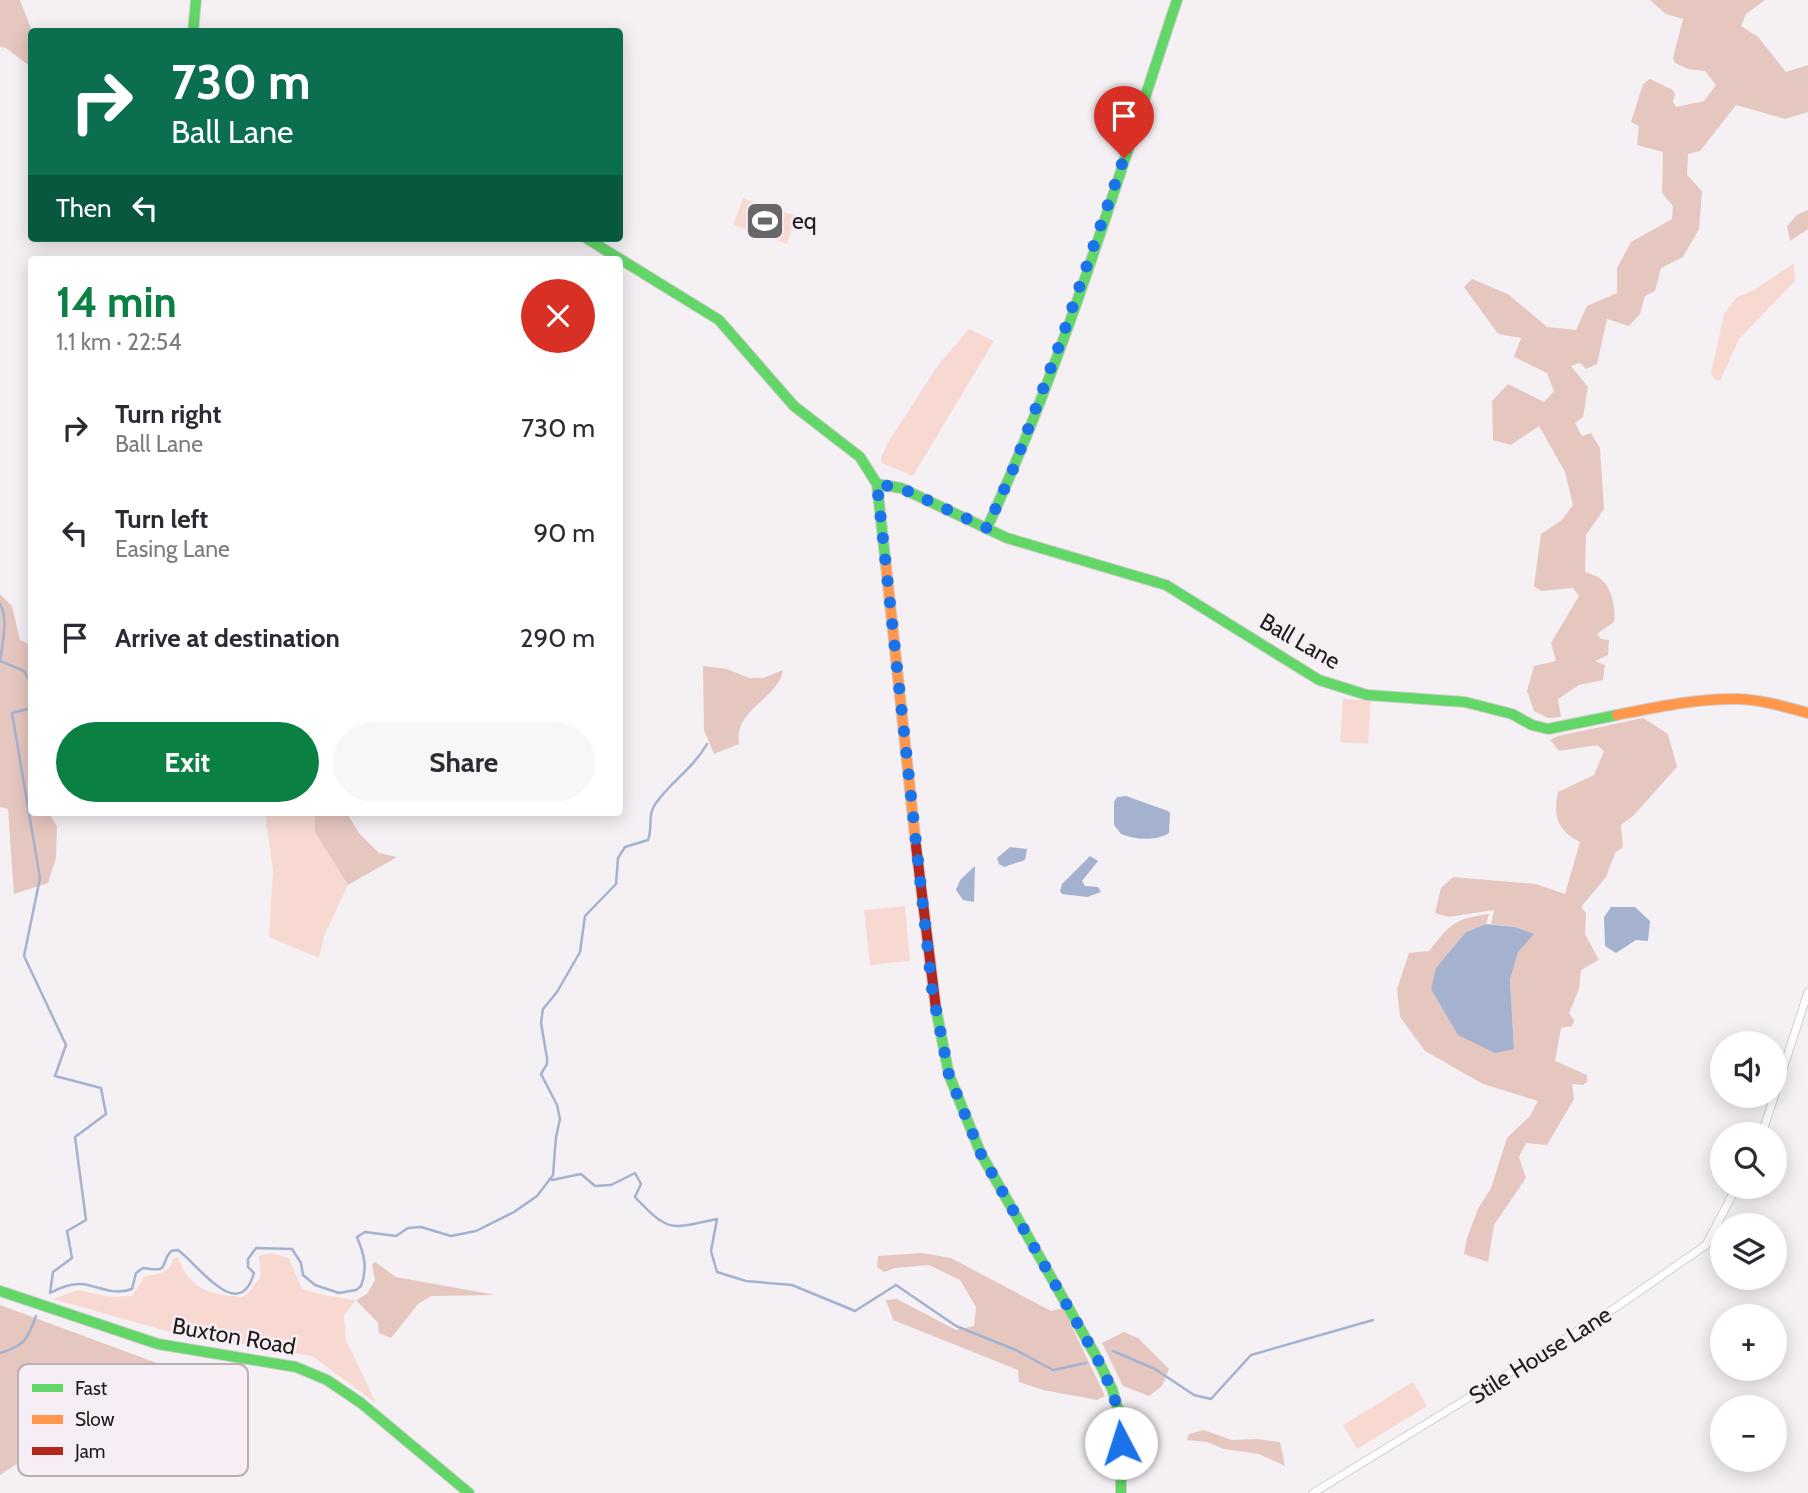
<!DOCTYPE html>
<meta charset="utf-8">
<style>
:root{--surface:#fff;--page:#f7f7f7;--text:#2b2b33;--muted:#7c7c81;--accent:#0b8043}
body{margin:0;font-family:Cabin,sans-serif;background:var(--page);color:var(--text);height:100vh;display:flex;flex-direction:column;font-size:26px;white-space:nowrap}
*{box-sizing:border-box;margin:0}
p{font-size:23px;color:var(--muted)}
.icon{flex:none;width:38px;height:38px;fill:none;stroke:currentColor;stroke-width:2;stroke-linecap:round;stroke-linejoin:round}
.map{position:relative;flex:1;overflow:hidden}
.details{position:absolute;left:28px;top:256px;width:595px;height:560px;display:flex;flex-direction:column;background:var(--surface);border-radius:7px;box-shadow:0 4px 18px #0003}
.details>*{flex:none}
.hud{position:absolute;left:28px;top:28px;width:595px;height:214px;border-radius:7px;box-shadow:0 4px 18px #0003;background:#0b6e4f;color:#fff;overflow:hidden}
.controls{position:absolute;left:1710px;top:1031px;display:grid;gap:14px}
.controls a{display:grid;place-items:center;width:77px;height:77px;border-radius:50%;background:var(--surface);box-shadow:0 4px 18px #0003;font-size:35px}
.pin{position:absolute;display:grid;place-items:center;width:60px;height:60px;color:#fff;margin:-72px -30px;border-radius:50% 50% 50% 0;rotate:-45deg;box-shadow:0 0 7px #0007}
.pin .icon{rotate:45deg}
.me{position:absolute;width:77px;margin:-38px;rotate:355deg;stroke-linejoin:round;filter:drop-shadow(0 0 5px #0008)}
.turn{display:flex;align-items:center;gap:24px;height:147px;padding:0 28px;font-size:32px}
.turn .icon{width:91px;height:91px;stroke-width:2.5}
.turn b{display:block;font-size:49px;line-height:60px}
.then{display:flex;align-items:center;height:66px;padding:0 28px;background:#0003;gap:14px;font-size:26px}
.round{display:grid;place-items:center;flex:none;width:74px;height:74px;border-radius:37px;background:var(--page)}
.overview{display:flex;align-items:center;justify-content:space-between;height:119px;padding:0 28px}
h1{font-size:42px;font-weight:800;line-height:52px;color:var(--accent)}
.action{display:flex;gap:14px;margin-top:auto;padding:14px 28px}
.action a{flex:1;height:80px;border-radius:42px;background:var(--accent);color:#fff;font-size:28px;font-weight:800;line-height:80px;text-align:center}
.action a+a{background:var(--page);color:var(--text)}
ul{padding:0;list-style:none}
li{display:flex;align-items:center;gap:21px;height:105px;padding:0 28px}
li div{flex:1}
li b{display:block;font-size:26px}
li em{font-style:normal}
.map>svg:first-child{display:block}
.green{fill:#f8d9d2}
.forest{fill:#e6c7bf}
.water{fill:#a4b2d0}
.lines{fill:none;stroke-linecap:round;stroke-linejoin:round}
.stream{stroke:#a4b2d0;stroke-width:2.5}
.street-casing{stroke:#d2ced1;stroke-width:9}
.fast-casing{stroke:#d2ced1;stroke-width:12}
.slow-casing{stroke:#d2ced1;stroke-width:12}
.jam-casing{stroke:#d2ced1;stroke-width:12}
.street{stroke:#fefdfd;stroke-width:7}
.fast{stroke:#63d668;stroke-width:10}
.slow{stroke:#ff974d;stroke-width:10}
.jam{stroke:#b3261e;stroke-width:10}
.route{stroke:#1a73e8;stroke-width:12;stroke-dasharray:0 21.6}
.labels{text-anchor:middle;dominant-baseline:central;stroke-width:5;stroke-linejoin:round;paint-order:stroke}
.poi-label{font-size:23px;fill:#1e1b1d;stroke:#f7eef5;text-anchor:start}
.street-label{font-size:23px;fill:#1e1b1d;stroke:#f7eef5}
.key{fill:#f7eef5;stroke:#b6afb4;stroke-width:2}
.key-label{font-size:19px;fill:#1e1b1d}
</style>
<div class="map">
<svg width="1808" height="1493" viewBox="0 0 1808 1493">
<rect width="100%" height="100%" fill="#f5f0f4"/>
<!-- green -->
<path class="green" d="M743,198L796,216L787,244L733,225Z
M1794,263L1795,281L1739,339L1720,381L1715,380L1711,373L1724,314L1737,297L1756,289Z
M969,329L994,341L913,476L882,463L881,458L887,444L939,364Z
M1343,699L1371,700L1368,744L1340,742Z
M265,812H315L316,832L348,885L324,936L319,958L269,937L273,871Z
M905,906L910,961L870,965L864,910Z
M271,1253L289,1258L302,1289L328,1296L356,1300L344,1315L346,1340L376,1403L312,1356L237,1343L191,1338L53,1299L78,1290L109,1297L132,1296L145,1276C158,1275 171,1272 173,1259L178,1257C190,1291 210,1294 242,1297L249,1292L261,1276L259,1256Z
M1413,1382L1427,1406L1357,1449L1343,1425Z"/>
<!-- forest -->
<path class="forest" d="M0,0H20L32,31L31,67L6,48L0,47Z
M1650,0H1765L1746,14L1741,26L1758,37L1786,72L1808,65V112L1785,119L1736,105L1700,151L1688,154L1687,175L1702,191L1699,229L1683,257L1661,268L1655,291L1645,296L1640,314L1629,326L1607,319L1597,364L1586,369L1580,363L1571,366L1588,387L1583,417L1575,423L1582,436L1591,433L1600,448L1604,509L1586,535L1585,572C1590,574 1597,576 1601,579C1612,588 1616,609 1614,622L1597,634L1601,639L1609,640L1608,655L1595,661L1605,665L1603,680L1579,685L1558,699L1561,717L1548,718L1534,711L1527,691L1534,666L1556,661L1551,643L1579,596L1573,588L1541,591L1534,586L1541,534L1562,520L1573,505L1565,472L1539,426L1511,445L1493,440L1492,401L1508,384L1544,402L1554,391L1547,373L1514,357L1521,338L1498,334L1464,287L1472,279L1508,294L1547,327L1576,330L1587,306L1617,293V268L1631,242L1672,219L1673,206L1662,193L1663,152L1637,145L1639,126L1631,122L1643,84L1650,79L1673,90L1675,94L1673,102L1676,107L1704,101L1716,85L1705,71L1688,69L1675,63L1673,58L1683,19L1666,14Z
M1808,210V229L1790,241L1787,226L1797,215Z
M0,594L12,606L20,640L31,645L32,812H48L57,826L56,858L48,883L14,894L8,809L0,807Z
M703,666L727,669L749,678H763L783,670C778,700 734,708 739,744L714,754L704,730Z
M1643,718L1668,734L1677,767L1634,815L1621,825L1623,847L1615,853L1606,877L1581,907L1586,913L1585,934L1599,960L1581,970L1579,989L1569,1013L1574,1020L1572,1026L1561,1028L1555,1061L1587,1075V1082L1583,1085L1572,1084L1574,1099L1547,1145L1526,1143L1519,1157L1526,1178L1494,1225L1488,1262L1464,1254L1467,1238L1478,1209L1491,1188L1507,1138L1530,1116L1538,1101L1483,1084L1425,1051L1400,1017L1397,989L1409,953L1429,951C1451,924 1453,919 1489,914L1486,924L1466,932L1437,968L1431,989L1514,1049L1510,980L1518,952L1533,934L1515,927L1491,924L1494,910L1448,917L1435,913L1441,888L1453,877L1536,884L1565,894L1580,842C1557,830 1553,816 1558,792L1594,775L1604,751L1597,745L1559,751L1550,740L1558,736Z
M315,812H346L359,833L379,853L397,857L348,885L315,832Z
M922,1253L951,1258L1051,1311L1063,1308L1105,1396L1097,1400L1043,1390L1019,1382L1018,1370L893,1320L886,1300L897,1299L956,1330L974,1326L976,1307L960,1280L929,1265L895,1268L884,1272L877,1267L878,1256Z
M375,1262L396,1277L496,1295L431,1296L418,1304L391,1338L379,1333L378,1323L356,1300L367,1294L375,1280L372,1264Z
M0,1305L165,1366L0,1475Z
M1124,1332L1138,1338L1169,1369L1162,1386L1149,1396L1123,1386L1102,1343Z
M1204,1430L1232,1440L1257,1439L1280,1442L1285,1466L1259,1454L1224,1449L1207,1442L1187,1440L1189,1434Z"/>
<!-- water -->
<path class="water" d="M1126,796L1168,811L1170,813L1169,833C1157,841 1135,840 1121,834L1114,825V802L1117,797Z
M1010,847L1027,849L1025,860L1004,867L999,864L997,858Z
M1090,856L1098,861L1082,881L1085,886L1098,887L1101,892L1087,897L1062,894L1060,891L1062,884Z
M975,866L974,901L973,902L963,900L956,890L960,880Z
M1611,907H1635L1650,921L1648,941L1636,940L1616,953L1605,946L1604,917Z
M1486,924L1515,927L1534,934L1518,952L1510,980L1514,1049L1495,1053L1458,1035L1431,989L1436,968L1466,932Z"/>
<g class="lines">
<!-- stream -->
<path class="stream" d="M0,604C9,618 2,645 0,661L24,671L32,685
M32,708L12,713L40,878L24,956L66,1045L55,1076L101,1088L106,1114L75,1137L86,1220L67,1231L72,1258L53,1272L50,1293
M552,1180L581,1174L595,1186L611,1185L635,1173L641,1184L635,1197C669,1233 670,1229 717,1219L711,1251L717,1272L746,1281L792,1285L855,1311L896,1285L956,1326L1016,1350L1053,1370L1086,1363
M50,1293C61,1287 76,1282 88,1285C105,1289 115,1295 132,1289L136,1273L143,1268C172,1273 159,1264 171,1251L178,1250C196,1262 239,1326 254,1273L248,1267V1259L256,1248L292,1249L301,1263L303,1275L315,1285L339,1293L356,1290L361,1286C368,1268 364,1254 357,1237L365,1232L396,1236L408,1228L421,1227L451,1236L476,1231L514,1212L537,1196L553,1175L556,1137L560,1119L557,1105L541,1074L547,1064V1058L541,1023L543,1009L557,992L580,952L585,916L616,884L618,858L625,847L648,840C653,828 647,814 656,803C671,781 692,770 707,744
M1113,1351L1155,1369L1194,1395L1211,1399L1251,1355L1373,1320
M0,1353C26,1345 27,1340 36,1316"/>
<!-- street casing -->
<g class="street-casing">
<path id="street" d="M1762,1134L1808,992
M1313,1493L1615,1308L1706,1245L1737,1186"/>
</g>
<!-- fast casing -->
<g class="fast-casing">
<path id="fast" d="M193,32L196,0
M586,238L719,320L794,406L860,457L877,484L886,566
M877,484L901,488L1007,538L1166,585L1319,680L1367,695L1465,702L1512,714L1532,725L1548,729L1617,715
M987,528C1065,358 1118,177 1177,0
M936,1009L949,1075L981,1154L1097,1358L1112,1389L1121,1419V1493
M0,1291L158,1344L296,1367L327,1380L361,1403L469,1493"/>
</g>
<!-- slow casing -->
<g class="slow-casing">
<path id="slow" d="M886,566L916,846
M1617,715C1657,707 1698,698 1739,699C1763,700 1786,707 1808,713"/>
</g>
<!-- jam casing -->
<g class="jam-casing">
<path id="jam" d="M916,846L936,1009"/>
</g>
<!-- street -->
<use href="#street" class="street"/>
<!-- fast -->
<use href="#fast" class="fast"/>
<!-- slow -->
<use href="#slow" class="slow"/>
<!-- jam -->
<use href="#jam" class="jam"/>
</g>
<g class="lines">
<!-- route -->
<path class="route" d="M1121,1443C1121,1410 1112,1388 1097,1358L981,1154L949,1075L932,989L877,484L901,488L987,528L1014,467L1060,343L1124,158"/>
</g>
<!-- icons -->
<defs>
<g id="stadium-square" transform="scale(2.0125)"><rect x="-9" y="-9" width="18" height="18" rx="4" fill="#696668" stroke="#f7eef5"/><path d="M0-5a6.5 5 0 1 0 0 10a6.5 5 0 1 0 0-10ZM-3.5-1.8h7v3.6h-7Z" fill="#fff"/></g>
</defs>
<g fill-rule="evenodd">
<use href="#stadium-square" x="765" y="221"/>
</g>
<g class="labels">
<!-- poi labels -->
<g class="poi-label">
<text x="792" y="221">eq</text>
</g>
<!-- street labels -->
<g class="street-label">
<text transform="translate(1300 641) rotate(30)">Ball Lane</text>
<text transform="translate(234 1336) rotate(10)">Buxton Road</text>
<text transform="translate(1540 1355) rotate(-32)">Stile House Lane</text>
</g>
</g>
<!-- legend -->
<rect x="18" y="1364" width="230" height="112" rx="10" class="key"/>
<rect x="32" y="1384" width="31" height="8" fill="#63d668"/>
<rect x="32" y="1415" width="31" height="9" fill="#ff974d"/>
<rect x="32" y="1447" width="31" height="8" fill="#b3261e"/>
<g class="key-label">
<text x="75" y="1395">Fast</text>
<text x="75" y="1426">Slow</text>
<text x="75" y="1458">Jam</text>
</g>
</svg>
<div class="controls">
<a><svg class="icon" aria-label="sound" viewBox="0 0 24 24"><path d="M4 9h4l5-4v14l-5-4H4zM17 9q2 3 0 6"/></svg></a>
<a><svg class="icon" aria-label="search" viewBox="0 0 24 24"><circle cx="10" cy="10" r="6"/><path d="M15 15l6 6"/></svg></a>
<a><svg class="icon" aria-label="layers" viewBox="0 0 24 24"><path d="M12 4l9 5-9 5-9-5zM3 14l9 5 9-5"/></svg></a>
<a>+</a>
<a>−</a>
</div>
<div class="pin" style="left:1124px;top:158px;background:#d93025"><svg class="icon" aria-label="arrive" viewBox="0 0 24 24"><path d="M6 21V4h12l-3 4 3 4H6"/></svg></div>
<svg class="me" style="left:1121px;top:1443px" viewBox="-20 -20 40 40"><circle r="19" fill="#fff"/><path d="M0-13L10 11 0 6-10 11z" fill="#1a73e8"/></svg>
<div class="hud">
<div class="turn"><svg class="icon" aria-label="right" viewBox="0 0 24 24"><path d="M7 20v-9h11M14 6l5 5-5 5"/></svg><div><b>730 m</b>Ball Lane</div></div>
<div class="then">Then<svg class="icon" aria-label="left" viewBox="0 0 24 24"><path d="M17 20v-9H6M10 6l-5 5 5 5"/></svg></div>
</div>
<section class="details">
<div class="overview"><div><h1>14 min</h1><p>1.1 km · 22:54</p></div><a class="round" style="background:#d93025;color:#fff"><svg class="icon" aria-label="close" viewBox="0 0 24 24"><path d="M6 6l12 12M18 6L6 18"/></svg></a></div>
<ul>
<li><svg class="icon" aria-label="right" viewBox="0 0 24 24"><path d="M7 20v-9h11M14 6l5 5-5 5"/></svg><div><b>Turn right</b><p>Ball Lane</p></div><em>730 m</em></li>
<li><svg class="icon" aria-label="left" viewBox="0 0 24 24"><path d="M17 20v-9H6M10 6l-5 5 5 5"/></svg><div><b>Turn left</b><p>Easing Lane</p></div><em>90 m</em></li>
<li><svg class="icon" aria-label="arrive" viewBox="0 0 24 24"><path d="M6 21V4h12l-3 4 3 4H6"/></svg><div><b>Arrive at destination</b></div><em>290 m</em></li>
</ul>
<div class="action"><a>Exit</a><a>Share</a></div>
</section>
</div>
